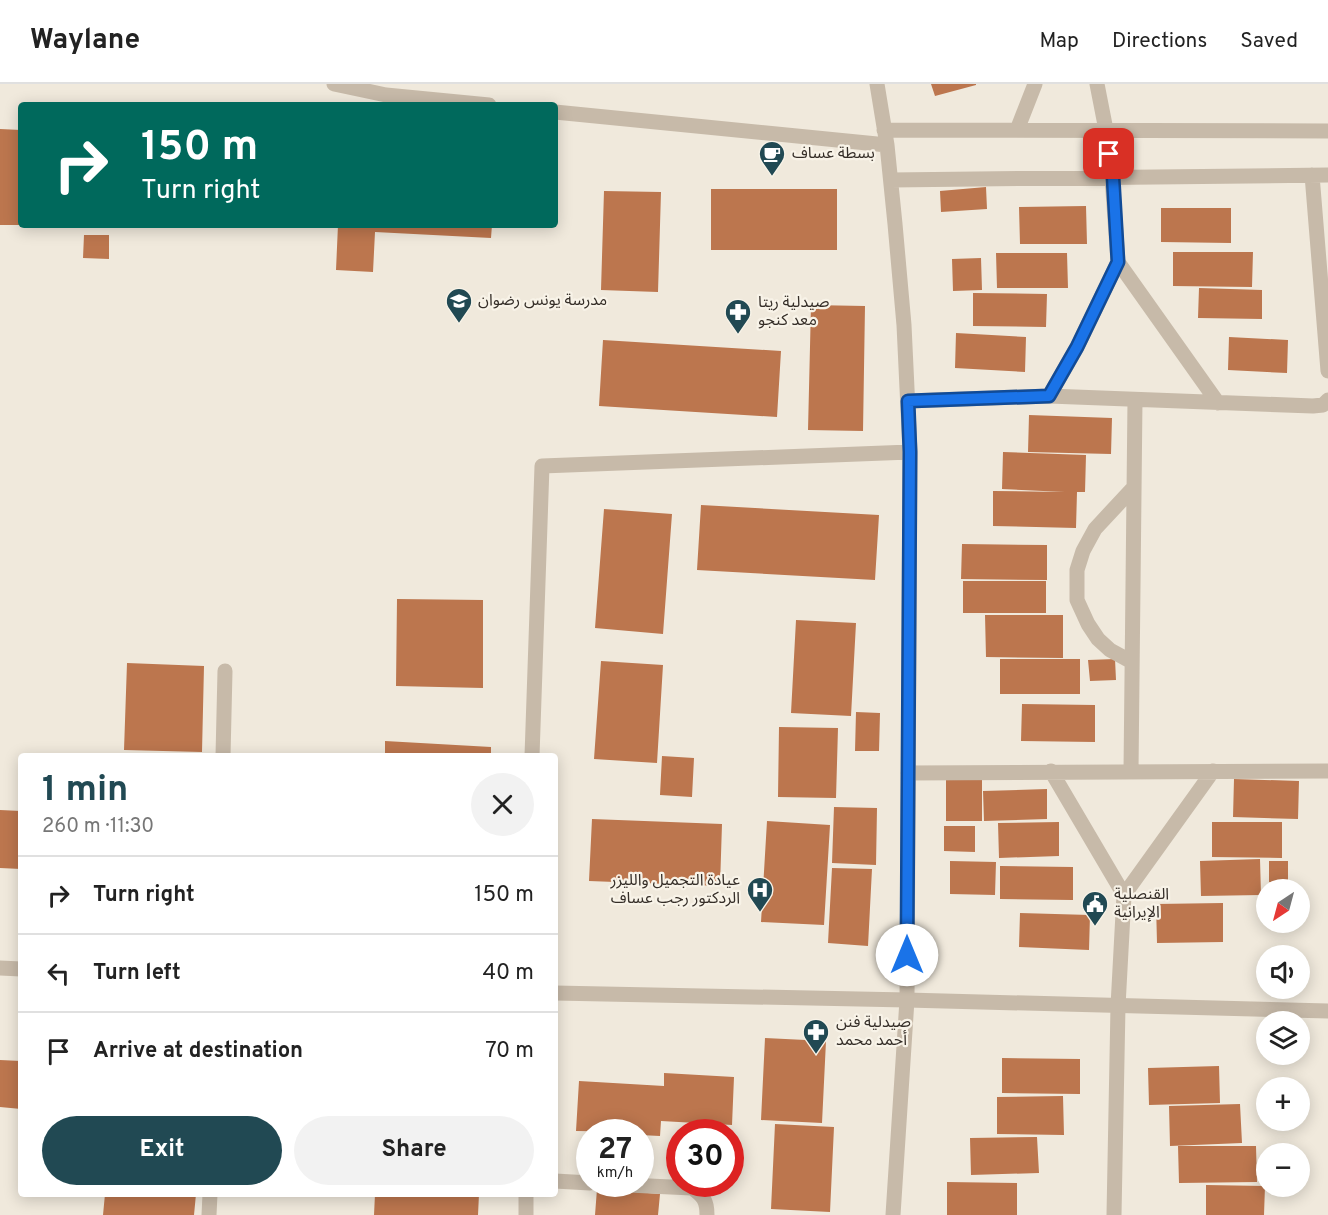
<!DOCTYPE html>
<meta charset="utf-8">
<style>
:root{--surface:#fff;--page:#f2f2f2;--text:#222;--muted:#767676;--line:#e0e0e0;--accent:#214953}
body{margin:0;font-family:Overpass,"Noto Sans Arabic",sans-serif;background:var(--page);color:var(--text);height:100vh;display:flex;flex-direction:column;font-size:22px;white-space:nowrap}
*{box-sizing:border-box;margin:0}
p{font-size:20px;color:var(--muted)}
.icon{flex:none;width:33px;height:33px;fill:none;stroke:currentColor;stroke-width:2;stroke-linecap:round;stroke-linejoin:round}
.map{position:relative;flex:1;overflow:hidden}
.drawer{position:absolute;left:18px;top:669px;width:540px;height:444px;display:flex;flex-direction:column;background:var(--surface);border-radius:6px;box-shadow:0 3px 15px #0003}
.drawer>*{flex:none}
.hud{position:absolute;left:18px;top:18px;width:540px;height:126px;border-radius:6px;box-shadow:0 3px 15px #0003;background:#00695c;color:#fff;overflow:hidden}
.needle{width:39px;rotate:216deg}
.tools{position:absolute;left:1256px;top:795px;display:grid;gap:12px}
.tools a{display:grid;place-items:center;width:54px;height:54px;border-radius:50%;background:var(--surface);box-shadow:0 3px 15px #0003;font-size:30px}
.speed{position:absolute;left:576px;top:1035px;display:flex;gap:12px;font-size:30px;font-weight:700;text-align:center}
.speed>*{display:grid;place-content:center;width:78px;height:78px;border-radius:50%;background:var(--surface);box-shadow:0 3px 15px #0003;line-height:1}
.speed small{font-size:15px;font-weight:400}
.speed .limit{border:9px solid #d22;background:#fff;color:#111}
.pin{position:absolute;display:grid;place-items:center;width:51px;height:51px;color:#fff;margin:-26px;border-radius:12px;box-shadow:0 3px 9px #0006}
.me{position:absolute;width:66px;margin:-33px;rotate:0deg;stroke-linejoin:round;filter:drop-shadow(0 0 4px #0008)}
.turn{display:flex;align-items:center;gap:21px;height:126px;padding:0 24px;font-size:27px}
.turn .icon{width:78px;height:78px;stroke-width:2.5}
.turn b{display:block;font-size:42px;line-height:51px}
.round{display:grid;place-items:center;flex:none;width:63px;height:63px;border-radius:32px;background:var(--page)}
.headline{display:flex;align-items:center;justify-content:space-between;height:102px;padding:0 24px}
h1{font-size:36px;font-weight:700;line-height:45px;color:var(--accent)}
.button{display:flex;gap:12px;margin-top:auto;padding:12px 24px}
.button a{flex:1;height:69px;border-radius:36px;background:var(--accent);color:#fff;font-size:24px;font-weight:700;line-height:69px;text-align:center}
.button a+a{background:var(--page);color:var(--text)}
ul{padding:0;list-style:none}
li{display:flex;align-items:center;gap:18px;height:78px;padding:0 24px;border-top:2px solid var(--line)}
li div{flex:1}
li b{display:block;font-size:22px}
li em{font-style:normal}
header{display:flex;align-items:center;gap:36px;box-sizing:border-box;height:84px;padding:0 30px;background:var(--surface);border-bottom:2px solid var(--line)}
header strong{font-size:28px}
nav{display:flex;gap:33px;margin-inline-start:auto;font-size:21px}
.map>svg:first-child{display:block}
.building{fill:#bc764e}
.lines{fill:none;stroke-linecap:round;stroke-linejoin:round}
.minor{stroke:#c7baa9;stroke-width:15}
.tertiary{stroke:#c7baa9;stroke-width:15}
.route-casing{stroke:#114b97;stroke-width:15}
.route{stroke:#1a73e8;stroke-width:10}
.labels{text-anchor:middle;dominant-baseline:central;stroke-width:4.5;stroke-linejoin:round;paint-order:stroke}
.poi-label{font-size:16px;fill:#352e28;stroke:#f8f3e8;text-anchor:start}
</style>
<header>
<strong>Waylane</strong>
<nav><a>Map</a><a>Directions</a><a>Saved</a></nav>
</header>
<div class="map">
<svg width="1328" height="1131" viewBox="0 0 1328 1131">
<rect width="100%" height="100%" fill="#f0e9dc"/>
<!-- building -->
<path class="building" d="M931,0H976V1L935,12Z
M0,45L21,46V141H0Z
M986,103L987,125L941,128L940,107Z
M711,105H837V166H711Z
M604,107L661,108L658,208L601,206Z
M1086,122L1087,160H1020L1019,123Z
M1161,124H1231V159L1161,158Z
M338,141H492L491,154L375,148L373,188L336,186Z
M84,151H109V175L83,174Z
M1173,168H1253L1252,203L1173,202Z
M996,169H1067L1068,204H997Z
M981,174L982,206L953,207L952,175Z
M1199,204L1262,206V235L1198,234Z
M973,209L1047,210L1046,243L973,242Z
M811,221L865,222L863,347L808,346Z
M956,249L1026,253L1025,288L955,284Z
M1229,253L1288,256L1287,289L1228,286Z
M603,256L781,267L777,333L599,322Z
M1029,331L1112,334L1111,370L1028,368Z
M1003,368L1086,371L1085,408H1077L1076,444L993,442V407L1065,408L1002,405Z
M701,421L879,431L875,496L697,486Z
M604,425L672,430L663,550L595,544Z
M962,460L1047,461V496L961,495Z
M963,497H1046V529H963Z
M397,515L483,516V604L396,602Z
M985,531H1063V574L986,573Z
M796,536L856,539L851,632L791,629Z
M1000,575H1080V610H1000Z
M1115,575L1116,596L1090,597L1088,576Z
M601,577L663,581L657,679L594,675Z
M127,579L204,582L202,668L124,666Z
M1022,620L1095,621V658L1021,657Z
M856,628L880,629L879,667H855Z
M779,643L838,644L836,714L778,713Z
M385,657L491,663V672H385Z
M662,672L694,674L692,713L660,711Z
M946,692H982V737H946Z
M1234,695L1299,697L1298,735L1233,733Z
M1047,705V735L984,737L983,707Z
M834,723L877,724L876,781L832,779Z
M0,726L21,727V785L0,784Z
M592,735L722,740L720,802L589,797Z
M767,737L830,741L824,841L761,838Z
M1059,738V772L999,774L998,739Z
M1212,738H1282V774L1212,773Z
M944,742H975V768L944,767Z
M1260,775L1261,811L1201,812L1200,777Z
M950,777L996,778L995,811L950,810Z
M1269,777H1288V799L1269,798Z
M1000,782L1073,783V816L1000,815Z
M832,784L872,785L868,862L828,859Z
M1223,819V858L1157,859L1156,820Z
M1020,829L1090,831L1089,866L1019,863Z
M765,954L826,957L822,1039L761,1036Z
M1002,974L1080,975V1010L1002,1009Z
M0,976L21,977V1025L0,1023Z
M1219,982L1220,1019L1149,1021L1148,984Z
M664,989L734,993L732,1041L661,1037L660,1052L640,1051V1048L576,1047L579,997L664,1002Z
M1063,1012L1064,1051L997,1050V1013Z
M1240,1020L1242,1059L1170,1062L1169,1022Z
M775,1040L834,1043L830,1128L771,1125Z
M1037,1053L1039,1089L971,1091L970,1054Z
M1178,1062H1256L1257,1098L1179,1099Z
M947,1098L1017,1099V1131H947Z
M1206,1101L1265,1102L1264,1131H1206Z
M597,1105L660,1110L658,1131H595Z
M105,1110H196L194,1131H103Z
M375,1110H479L478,1131H374Z"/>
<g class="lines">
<!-- minor -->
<path class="minor" d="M334,0L386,11L489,21
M877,0L887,61L895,140L904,241L910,368L907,916L893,1131
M555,28L887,61
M884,46L1328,47
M1017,46L1035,0
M1312,91L1328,287
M891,96L1328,91
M1118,178L1218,319
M1049,312L1077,263L1118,178L1112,93L1106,46L1097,0
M908,317L1049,312L1313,322L1323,321L1328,316
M1132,578L1110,566L1098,555L1088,540L1077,516V486L1083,467L1095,445L1134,403
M223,672L225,587
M532,672L542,382L910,368
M1051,687L1124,811
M1131,687L1135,316
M908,689L1328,687
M555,1097L590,1099
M607,1100L692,1104C703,1112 707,1116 707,1131
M209,1131L210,1110
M526,1131V1110
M1114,1131L1118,922L1124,811L1213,687"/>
<!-- tertiary -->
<path class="tertiary" d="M0,884L21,885
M555,909L907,916L1328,927"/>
</g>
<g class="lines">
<!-- route casing -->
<g class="route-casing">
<path id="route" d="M907,871L910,368L908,317L1049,312L1077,263L1118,178L1113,93L1109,70"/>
</g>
<!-- route -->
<use href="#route" class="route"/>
</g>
<!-- icons -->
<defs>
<g id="cafe-pin" transform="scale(1.35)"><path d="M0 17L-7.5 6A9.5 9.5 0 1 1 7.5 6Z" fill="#214953" stroke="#f8f3e8"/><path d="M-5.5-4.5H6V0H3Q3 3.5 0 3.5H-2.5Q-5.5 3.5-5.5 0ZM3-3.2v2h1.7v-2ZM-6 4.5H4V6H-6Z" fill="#fff"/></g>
<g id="school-pin" transform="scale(1.35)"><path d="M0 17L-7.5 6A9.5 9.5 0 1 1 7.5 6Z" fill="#214953" stroke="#f8f3e8"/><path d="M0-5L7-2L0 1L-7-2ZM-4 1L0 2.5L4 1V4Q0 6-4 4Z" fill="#fff"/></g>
<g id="pharmacy-pin" transform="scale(1.35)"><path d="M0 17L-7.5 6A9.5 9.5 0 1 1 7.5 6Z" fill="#214953" stroke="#f8f3e8"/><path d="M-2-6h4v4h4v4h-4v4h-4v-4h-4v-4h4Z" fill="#fff"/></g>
<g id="hospital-pin" transform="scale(1.35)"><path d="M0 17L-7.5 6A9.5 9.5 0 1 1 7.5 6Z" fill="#214953" stroke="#f8f3e8"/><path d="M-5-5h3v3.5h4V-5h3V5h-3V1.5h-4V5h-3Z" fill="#fff"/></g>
<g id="civic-pin" transform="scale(1.35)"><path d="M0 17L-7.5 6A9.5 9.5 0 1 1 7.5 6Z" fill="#214953" stroke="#f8f3e8"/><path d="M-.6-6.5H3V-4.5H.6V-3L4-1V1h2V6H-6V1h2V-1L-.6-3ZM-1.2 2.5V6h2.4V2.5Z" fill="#fff"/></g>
</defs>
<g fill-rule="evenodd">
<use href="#cafe-pin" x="772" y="70"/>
<use href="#school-pin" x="459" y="217"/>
<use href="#pharmacy-pin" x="738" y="228"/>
<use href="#hospital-pin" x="760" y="806"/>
<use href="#civic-pin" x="1095" y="820"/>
<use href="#pharmacy-pin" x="816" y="948"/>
</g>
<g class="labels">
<!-- poi labels -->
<g class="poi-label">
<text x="792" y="70">بسطة عساف</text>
<text x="478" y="217">مدرسة يونس رضوان</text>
<text x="758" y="219">صيدلية ريتا<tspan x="758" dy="18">معد كنجو</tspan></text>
<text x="740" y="797" text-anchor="end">عيادة التجميل والليزر<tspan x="740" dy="18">الردكتور رجب عساف</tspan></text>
<text x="1114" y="811">القنصلية<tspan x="1114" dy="18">الإيرانية</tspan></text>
<text x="836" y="939">صيدلية فنن<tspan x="836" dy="18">أحمد محمد</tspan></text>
</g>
</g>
</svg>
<div class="tools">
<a><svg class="needle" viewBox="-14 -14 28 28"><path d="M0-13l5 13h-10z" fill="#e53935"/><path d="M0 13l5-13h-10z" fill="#767676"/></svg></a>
<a><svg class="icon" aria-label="sound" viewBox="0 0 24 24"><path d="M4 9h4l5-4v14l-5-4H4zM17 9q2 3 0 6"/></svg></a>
<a><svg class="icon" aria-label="layers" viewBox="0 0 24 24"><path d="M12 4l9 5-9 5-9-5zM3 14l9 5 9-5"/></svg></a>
<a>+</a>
<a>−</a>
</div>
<div class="speed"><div>27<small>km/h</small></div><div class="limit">30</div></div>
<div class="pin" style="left:1109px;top:70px;background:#d93025"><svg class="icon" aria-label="arrive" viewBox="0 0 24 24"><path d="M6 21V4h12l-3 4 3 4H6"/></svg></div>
<svg class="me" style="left:907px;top:871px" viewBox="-20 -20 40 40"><circle r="19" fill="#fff"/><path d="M0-13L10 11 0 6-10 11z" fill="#1a73e8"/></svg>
<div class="hud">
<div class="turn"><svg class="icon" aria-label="right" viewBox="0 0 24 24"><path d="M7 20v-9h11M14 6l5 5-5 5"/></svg><div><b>150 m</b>Turn right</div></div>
</div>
<section class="drawer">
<div class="headline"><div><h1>1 min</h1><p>260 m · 11:30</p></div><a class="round"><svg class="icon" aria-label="close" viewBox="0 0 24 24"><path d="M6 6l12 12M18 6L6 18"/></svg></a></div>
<ul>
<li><svg class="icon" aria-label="right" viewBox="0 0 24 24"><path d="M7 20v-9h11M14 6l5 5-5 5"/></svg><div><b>Turn right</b></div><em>150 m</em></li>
<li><svg class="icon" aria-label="left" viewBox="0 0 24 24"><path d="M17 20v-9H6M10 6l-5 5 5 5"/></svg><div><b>Turn left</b></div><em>40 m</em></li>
<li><svg class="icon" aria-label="arrive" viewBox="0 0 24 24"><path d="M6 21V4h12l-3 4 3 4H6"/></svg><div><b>Arrive at destination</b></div><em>70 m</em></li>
</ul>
<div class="button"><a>Exit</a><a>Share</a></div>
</section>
</div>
